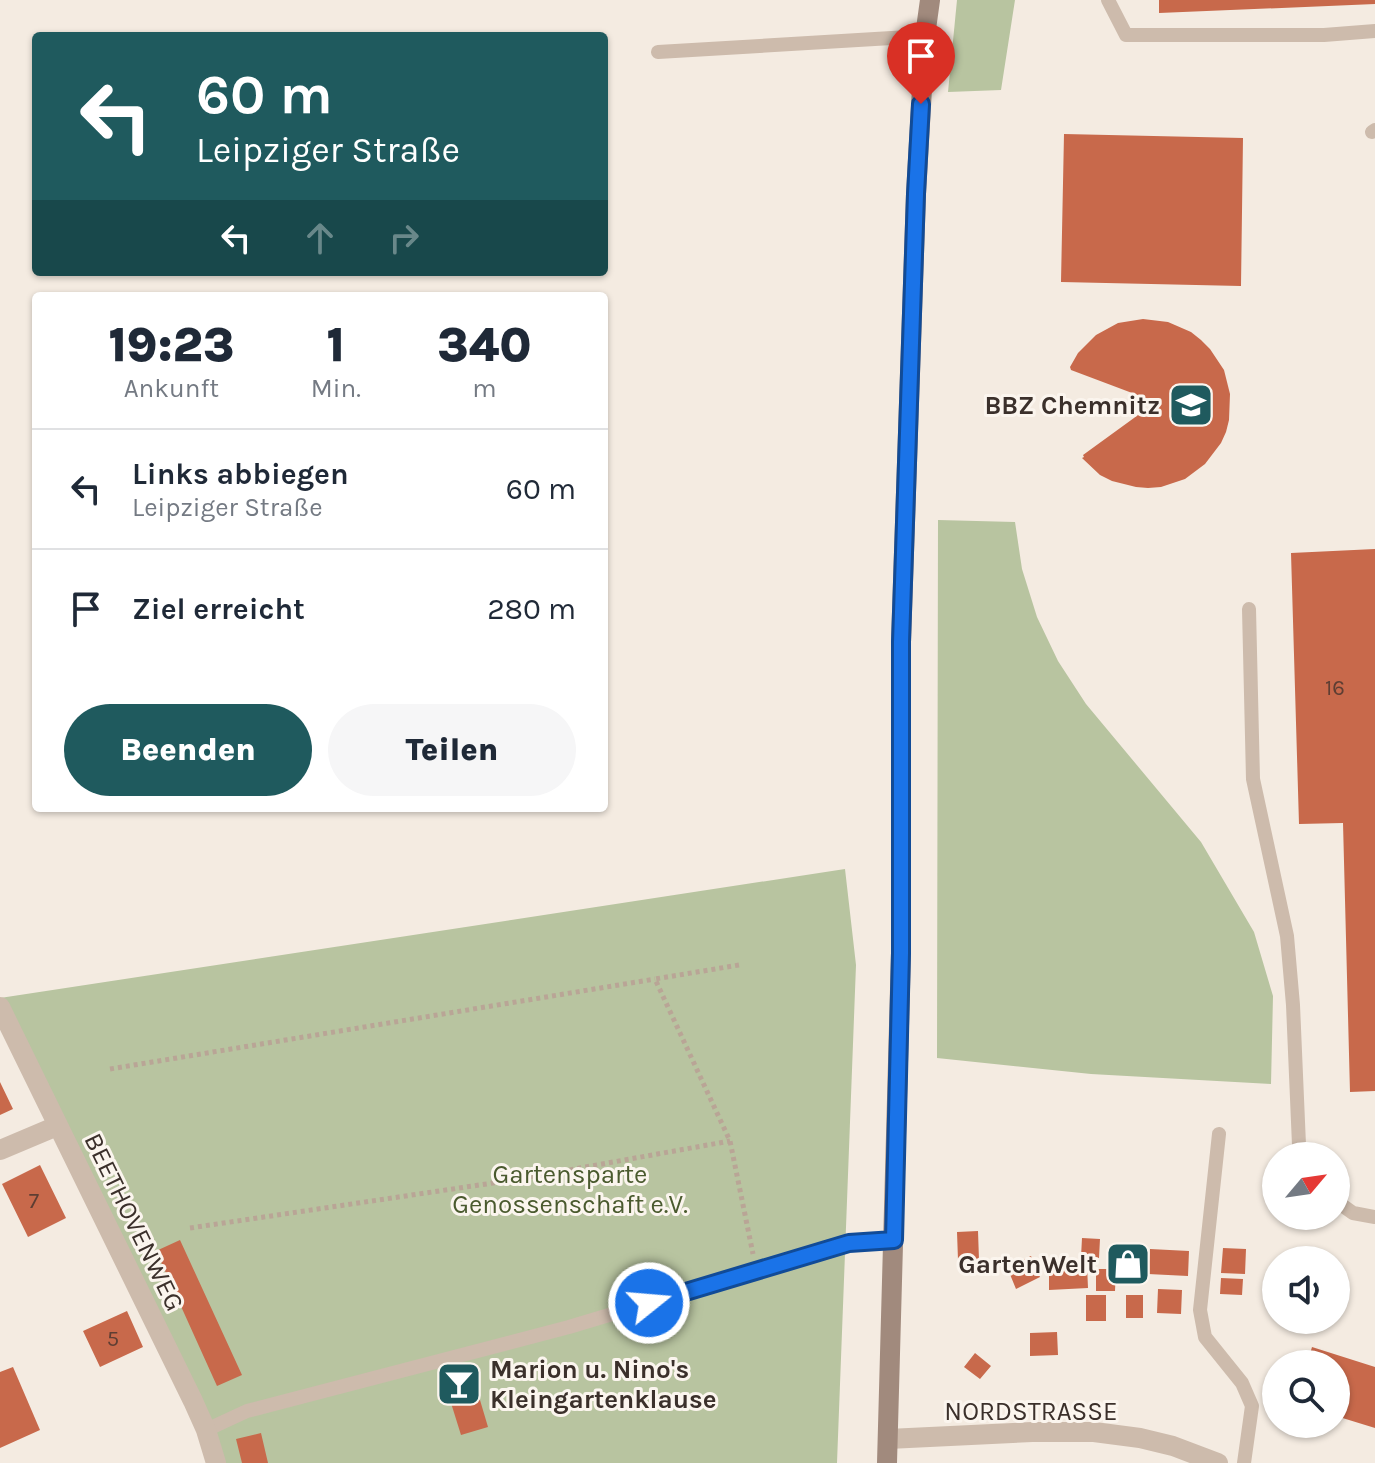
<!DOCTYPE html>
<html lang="de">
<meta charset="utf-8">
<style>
:root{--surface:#fff;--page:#f6f6f7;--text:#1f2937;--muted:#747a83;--line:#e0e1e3;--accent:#1f5a5e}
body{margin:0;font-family:Karla,sans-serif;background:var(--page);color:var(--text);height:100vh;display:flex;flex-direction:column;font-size:30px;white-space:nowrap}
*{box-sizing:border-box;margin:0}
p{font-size:26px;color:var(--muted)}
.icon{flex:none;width:44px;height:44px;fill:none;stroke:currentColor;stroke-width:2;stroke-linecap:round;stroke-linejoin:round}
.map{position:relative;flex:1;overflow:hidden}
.panel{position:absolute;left:32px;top:292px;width:576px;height:520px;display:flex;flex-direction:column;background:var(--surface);border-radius:8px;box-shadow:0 2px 6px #0004}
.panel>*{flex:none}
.guide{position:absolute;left:32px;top:32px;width:576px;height:244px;border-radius:8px;box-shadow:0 2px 6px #0004;background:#1f5a5e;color:#fff;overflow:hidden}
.needle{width:52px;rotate:61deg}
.controls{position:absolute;left:1262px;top:1142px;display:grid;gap:16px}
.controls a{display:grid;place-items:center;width:88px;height:88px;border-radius:50%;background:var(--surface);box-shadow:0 2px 6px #0004;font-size:40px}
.pin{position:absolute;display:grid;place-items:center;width:68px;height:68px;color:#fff;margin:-82px -34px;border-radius:50% 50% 50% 0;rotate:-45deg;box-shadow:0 0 8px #0007}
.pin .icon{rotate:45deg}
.me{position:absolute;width:88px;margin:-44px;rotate:73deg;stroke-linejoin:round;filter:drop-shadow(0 0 6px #0008)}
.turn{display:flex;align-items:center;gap:28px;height:168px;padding:0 32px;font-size:36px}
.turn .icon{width:104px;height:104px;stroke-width:2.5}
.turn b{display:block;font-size:56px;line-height:68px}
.lanes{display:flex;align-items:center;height:76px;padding:0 32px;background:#0003;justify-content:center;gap:40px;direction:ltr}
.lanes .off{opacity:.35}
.eta{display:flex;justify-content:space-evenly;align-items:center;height:136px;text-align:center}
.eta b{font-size:48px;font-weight:800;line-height:56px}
.primary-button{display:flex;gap:16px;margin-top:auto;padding:16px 32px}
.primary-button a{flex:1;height:92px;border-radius:48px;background:var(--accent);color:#fff;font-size:32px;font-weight:800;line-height:92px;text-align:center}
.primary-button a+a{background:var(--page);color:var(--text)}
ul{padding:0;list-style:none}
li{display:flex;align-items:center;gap:24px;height:120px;padding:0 32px;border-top:2px solid var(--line)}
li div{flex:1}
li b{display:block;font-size:30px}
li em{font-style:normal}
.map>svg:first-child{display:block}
.green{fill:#b8c4a0}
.building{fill:#c8694b}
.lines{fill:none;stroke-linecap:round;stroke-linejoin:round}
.path{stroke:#b9a596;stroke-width:5;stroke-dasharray:4 4;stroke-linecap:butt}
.service{stroke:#cdbbac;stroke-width:14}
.minor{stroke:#cdbbac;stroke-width:20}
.secondary{stroke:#a18a7d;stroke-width:20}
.route-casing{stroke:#114b97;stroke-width:20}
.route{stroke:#1a73e8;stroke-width:14}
.labels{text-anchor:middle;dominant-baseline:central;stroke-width:6;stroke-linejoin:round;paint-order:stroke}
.number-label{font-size:22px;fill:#5e3e33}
.poi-label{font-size:26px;font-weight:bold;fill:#3b302b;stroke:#fbf5ee;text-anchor:end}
.park-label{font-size:26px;fill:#4a5a2e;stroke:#fbf5ee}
.street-label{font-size:26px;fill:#3b302b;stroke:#fbf5ee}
</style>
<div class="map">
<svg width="1375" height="1463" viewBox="0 0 1375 1463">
<rect width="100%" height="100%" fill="#f4ebe1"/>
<!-- green -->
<path class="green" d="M957,0H1015L1001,90L948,92Z
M938,520L1015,522L1022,569L1037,617L1058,661L1086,704L1201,842L1254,932L1273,996L1271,1084L1091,1074L937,1058Z
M845,869L856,965L837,1463H216L0,998Z"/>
<!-- building -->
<path class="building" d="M1159,0H1375V4L1159,13Z
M1064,134L1243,138L1241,286L1061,282Z
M1143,319L1168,322L1191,332L1201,340L1210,349L1224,370L1230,394L1229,420L1226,432L1221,443L1205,464L1185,479L1161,487L1148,488L1136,487L1112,481L1100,475L1082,458L1084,457L1083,455L1156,402L1071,370L1070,367L1078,353L1096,335L1118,323Z
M1375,549V1091L1350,1092L1343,823L1299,824L1291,553Z
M0,1082L13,1109L0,1115Z
M40,1165L66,1218L28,1237L2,1184Z
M978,1231L979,1260H958L957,1232Z
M1082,1238L1100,1239L1099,1258L1081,1257Z
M180,1240L242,1375L217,1386L156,1251Z
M1223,1248L1246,1249L1245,1274L1221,1273Z
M1150,1249L1189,1251L1188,1276L1148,1274Z
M1031,1256L1040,1277L1016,1289L1007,1267Z
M1087,1265L1088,1288L1049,1290V1266Z
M1096,1269H1116L1115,1291H1096Z
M1221,1278L1243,1279L1242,1295L1220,1294Z
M1158,1289L1182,1290L1181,1314L1157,1313Z
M1086,1295H1106V1321H1086Z
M1126,1295H1143V1318H1126Z
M127,1311L143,1347L100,1367L83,1331Z
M1057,1332L1058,1355L1030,1356V1333Z
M1312,1347L1375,1367V1428L1336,1416V1364H1307Z
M975,1353L991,1366L980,1379L964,1367Z
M469,1363L488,1427L461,1435L441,1371Z
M13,1367L40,1430L0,1448V1372Z
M261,1433L268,1463H242L236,1439Z"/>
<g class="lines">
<!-- path -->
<path class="path" d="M739,965L655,979L730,1141L753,1254
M110,1069L655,979
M190,1228L513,1180L730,1141"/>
<!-- service -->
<path class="service" d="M1108,0L1126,35H1324L1375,31
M658,52L925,36
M1372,132L1375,130
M1249,609L1253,779L1287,936L1293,1005L1299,1145L1304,1156
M1219,1134L1200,1310L1205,1337L1242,1383L1252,1406L1244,1463
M1336,1201L1353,1213L1375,1217
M206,1430L247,1411L569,1327L849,1243L894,1240"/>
<!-- minor -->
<path class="minor" d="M0,1007L193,1401L206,1430L216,1463
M0,1150L57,1126
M888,1439L1032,1432H1094L1140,1438L1173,1446L1218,1463"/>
<!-- secondary -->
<path class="secondary" d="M887,1463L901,953V642L916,194L925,36L930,0"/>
</g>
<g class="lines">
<!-- route casing -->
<g class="route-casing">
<path id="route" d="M649,1303L849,1243L894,1240L901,953V642L916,194L921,104"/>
</g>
<!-- route -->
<use href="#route" class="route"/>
</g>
<!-- icons -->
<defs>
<g id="school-square" transform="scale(2.3)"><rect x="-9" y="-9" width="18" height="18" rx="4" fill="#1f5a5e" stroke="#fbf5ee"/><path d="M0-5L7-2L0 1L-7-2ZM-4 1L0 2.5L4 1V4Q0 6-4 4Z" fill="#fff"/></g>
<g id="shop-square" transform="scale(2.3)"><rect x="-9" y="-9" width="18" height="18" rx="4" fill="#1f5a5e" stroke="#fbf5ee"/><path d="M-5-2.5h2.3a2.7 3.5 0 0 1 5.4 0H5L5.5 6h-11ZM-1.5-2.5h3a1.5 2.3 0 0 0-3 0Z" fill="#fff"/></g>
<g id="bar-square" transform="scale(2.3)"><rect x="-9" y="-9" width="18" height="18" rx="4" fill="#1f5a5e" stroke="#fbf5ee"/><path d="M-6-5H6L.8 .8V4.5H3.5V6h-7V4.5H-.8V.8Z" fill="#fff"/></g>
</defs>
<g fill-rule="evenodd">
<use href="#school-square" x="1191" y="405"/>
<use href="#shop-square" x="1128" y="1264"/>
<use href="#bar-square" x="459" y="1384"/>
</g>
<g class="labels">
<!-- number labels -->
<g class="number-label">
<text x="1335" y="688">16</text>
<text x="34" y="1201">7</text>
<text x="113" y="1339">5</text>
</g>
<!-- poi labels -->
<g class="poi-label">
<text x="1160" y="405">BBZ Chemnitz</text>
<text x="1097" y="1264">GartenWelt</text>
<text x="490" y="1369" text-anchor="start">Marion u. Nino's<tspan x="490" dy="30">Kleingartenklause</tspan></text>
</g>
<!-- park labels -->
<g class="park-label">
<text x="570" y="1174">Gartensparte<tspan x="570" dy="30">Genossenschaft e.V.</tspan></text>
</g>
<!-- street labels -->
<g class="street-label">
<text transform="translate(134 1222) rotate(64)">BEETHOVENWEG</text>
<text x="1031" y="1411">NORDSTRASSE</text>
</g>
</g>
</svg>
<div class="controls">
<a><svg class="needle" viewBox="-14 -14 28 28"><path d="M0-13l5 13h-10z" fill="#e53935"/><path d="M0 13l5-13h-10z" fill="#747a83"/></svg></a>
<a><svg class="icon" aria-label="sound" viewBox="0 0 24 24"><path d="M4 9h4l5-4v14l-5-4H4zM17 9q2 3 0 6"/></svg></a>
<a><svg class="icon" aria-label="search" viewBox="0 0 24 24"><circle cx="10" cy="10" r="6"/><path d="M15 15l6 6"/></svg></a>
</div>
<div class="pin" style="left:921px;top:104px;background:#d93025"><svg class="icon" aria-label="arrive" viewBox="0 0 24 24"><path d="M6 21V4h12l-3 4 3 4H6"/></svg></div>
<svg class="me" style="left:649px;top:1303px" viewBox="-20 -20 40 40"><circle r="17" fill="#1a73e8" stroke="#fff" stroke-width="3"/><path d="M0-11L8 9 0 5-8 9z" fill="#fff"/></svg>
<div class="guide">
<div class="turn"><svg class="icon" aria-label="left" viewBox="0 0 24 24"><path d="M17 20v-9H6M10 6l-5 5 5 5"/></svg><div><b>60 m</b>Leipziger Straße</div></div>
<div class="lanes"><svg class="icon" aria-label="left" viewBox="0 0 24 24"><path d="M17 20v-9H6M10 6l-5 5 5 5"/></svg><svg class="icon off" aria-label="ahead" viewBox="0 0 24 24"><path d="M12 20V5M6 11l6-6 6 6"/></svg><svg class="icon off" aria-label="right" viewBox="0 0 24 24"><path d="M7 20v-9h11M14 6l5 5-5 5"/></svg></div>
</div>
<section class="panel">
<div class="eta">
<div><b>19:23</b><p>Ankunft</p></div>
<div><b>1</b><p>Min.</p></div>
<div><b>340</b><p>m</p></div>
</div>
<ul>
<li><svg class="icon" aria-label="left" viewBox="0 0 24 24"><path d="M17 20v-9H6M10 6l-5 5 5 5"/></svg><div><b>Links abbiegen</b><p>Leipziger Straße</p></div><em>60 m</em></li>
<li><svg class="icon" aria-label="arrive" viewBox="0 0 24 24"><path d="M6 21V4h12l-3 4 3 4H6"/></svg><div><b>Ziel erreicht</b></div><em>280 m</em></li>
</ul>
<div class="primary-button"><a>Beenden</a><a>Teilen</a></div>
</section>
</div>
